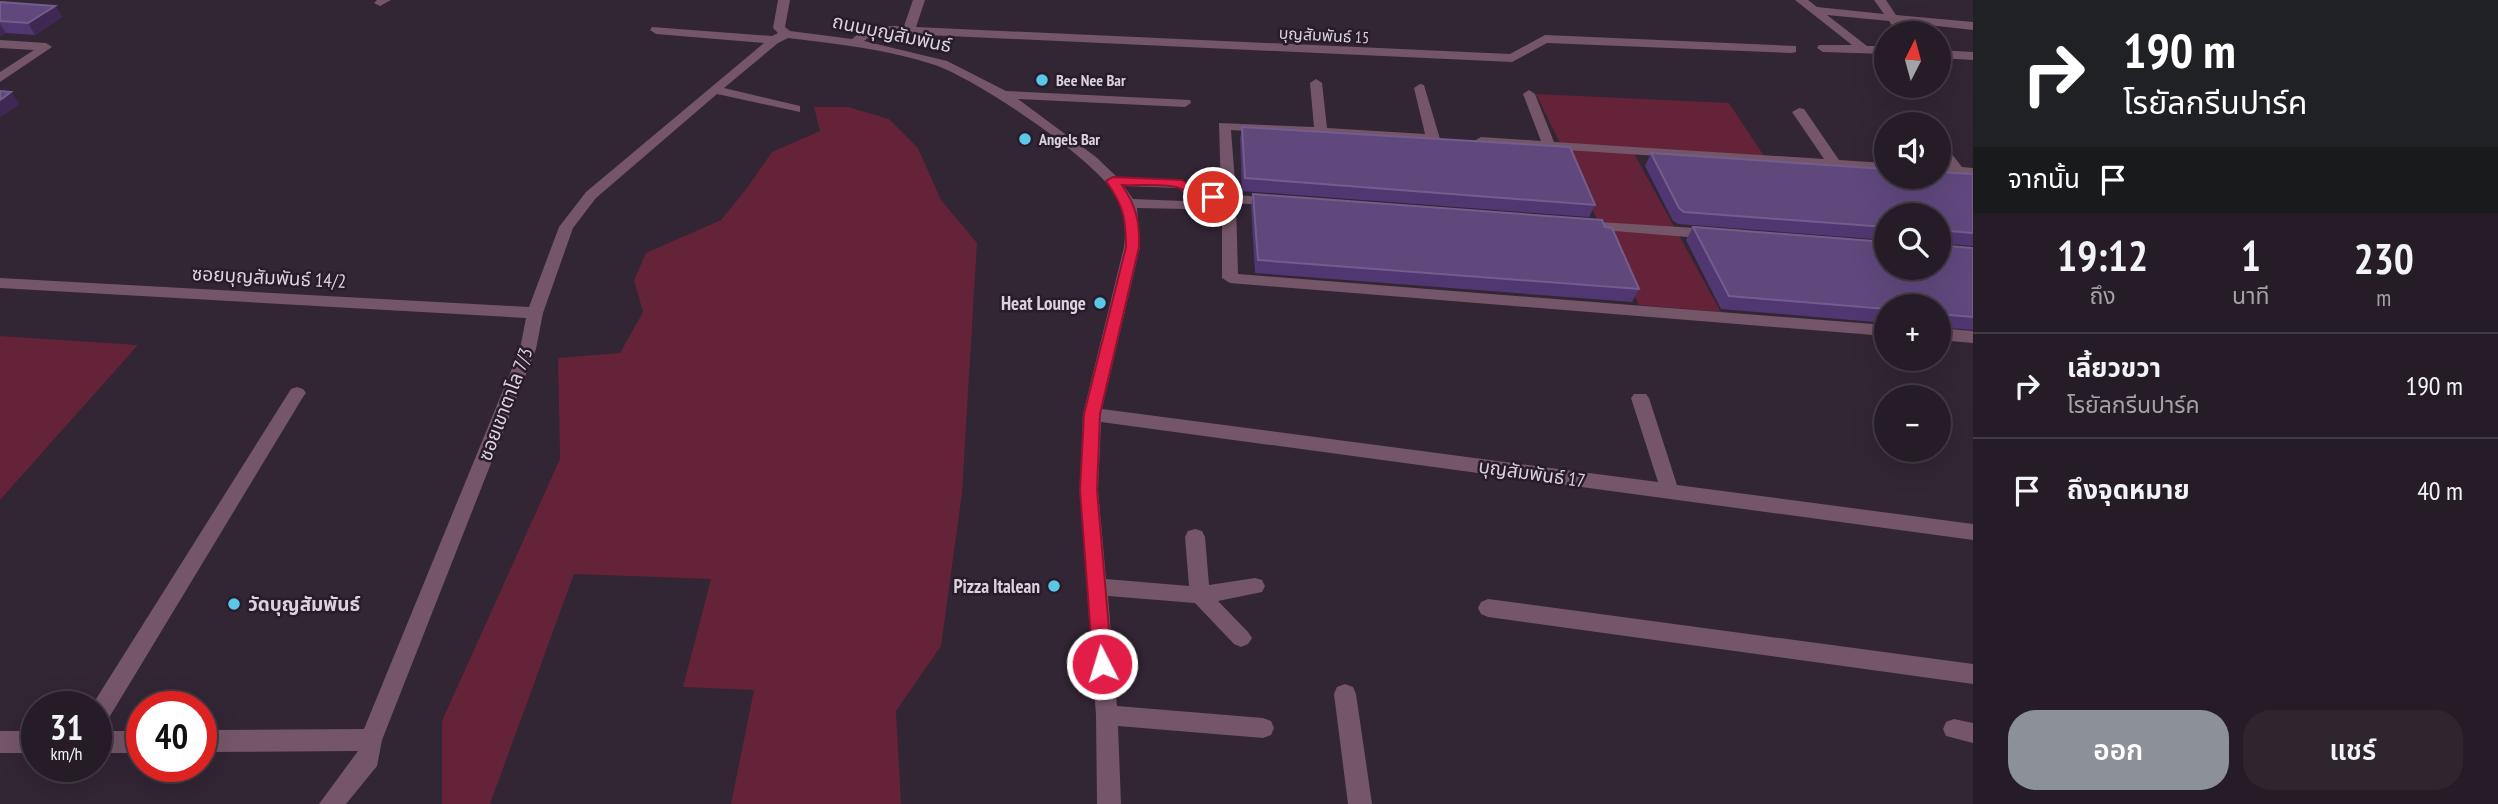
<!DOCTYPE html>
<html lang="th">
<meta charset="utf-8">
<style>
:root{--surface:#261c27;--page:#2e252f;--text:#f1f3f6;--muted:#a4a1a7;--line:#423a44;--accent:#8c9099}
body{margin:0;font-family:"PT Sans Narrow","Noto Sans Thai",sans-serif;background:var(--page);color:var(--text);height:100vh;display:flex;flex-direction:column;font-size:26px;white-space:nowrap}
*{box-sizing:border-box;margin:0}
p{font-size:23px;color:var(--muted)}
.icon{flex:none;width:38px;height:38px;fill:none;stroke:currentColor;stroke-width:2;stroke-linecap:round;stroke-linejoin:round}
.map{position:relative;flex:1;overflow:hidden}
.side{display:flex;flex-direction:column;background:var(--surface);width:525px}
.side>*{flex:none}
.guide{background:#202124;color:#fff;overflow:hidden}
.needle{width:46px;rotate:6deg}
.tools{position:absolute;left:1874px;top:21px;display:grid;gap:14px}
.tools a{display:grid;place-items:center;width:77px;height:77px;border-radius:50%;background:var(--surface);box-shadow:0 7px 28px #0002,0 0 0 2px var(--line);font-size:35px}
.speed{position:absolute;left:21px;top:691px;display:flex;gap:14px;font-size:35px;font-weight:700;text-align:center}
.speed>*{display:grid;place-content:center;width:91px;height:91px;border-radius:50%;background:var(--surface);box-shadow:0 7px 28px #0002,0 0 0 2px var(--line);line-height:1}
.speed small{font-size:18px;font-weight:400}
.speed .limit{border:10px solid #d22;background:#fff;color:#111}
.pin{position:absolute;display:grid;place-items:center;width:60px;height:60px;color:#fff;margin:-30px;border:4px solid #fff;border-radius:50%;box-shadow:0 2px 7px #0007}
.me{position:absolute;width:77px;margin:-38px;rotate:355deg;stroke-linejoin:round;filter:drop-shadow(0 0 5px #0008)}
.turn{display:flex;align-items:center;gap:24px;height:147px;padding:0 35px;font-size:32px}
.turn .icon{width:91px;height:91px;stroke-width:2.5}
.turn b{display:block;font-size:49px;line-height:60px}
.then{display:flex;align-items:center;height:66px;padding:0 35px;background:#0003;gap:14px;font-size:26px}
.eta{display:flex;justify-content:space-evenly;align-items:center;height:119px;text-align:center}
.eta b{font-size:42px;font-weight:600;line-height:49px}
.button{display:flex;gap:14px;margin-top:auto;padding:14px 35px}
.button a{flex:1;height:80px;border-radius:28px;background:var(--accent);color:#fff;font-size:28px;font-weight:600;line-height:80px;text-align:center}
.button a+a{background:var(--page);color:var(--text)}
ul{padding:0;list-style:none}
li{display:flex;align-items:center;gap:21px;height:105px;padding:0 35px;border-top:2px solid var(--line)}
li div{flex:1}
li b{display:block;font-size:26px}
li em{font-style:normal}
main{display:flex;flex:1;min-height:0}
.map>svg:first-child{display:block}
.green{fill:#642338}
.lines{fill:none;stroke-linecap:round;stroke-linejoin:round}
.minor{fill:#745668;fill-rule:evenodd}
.wall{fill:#513772}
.shaded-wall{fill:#3f2954}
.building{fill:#60487d;stroke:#735d8c;stroke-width:2}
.route{fill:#e11d48;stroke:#92132f;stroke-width:2}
.poi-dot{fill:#5dc7e8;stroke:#281b2a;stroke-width:2.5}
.labels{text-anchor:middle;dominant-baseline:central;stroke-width:5;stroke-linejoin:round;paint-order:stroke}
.far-street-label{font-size:16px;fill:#dbd3dc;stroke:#281b2a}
.far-poi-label{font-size:16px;font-weight:bold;fill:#dbd3dc;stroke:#281b2a;text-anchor:start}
.street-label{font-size:19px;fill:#dbd3dc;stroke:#281b2a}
.poi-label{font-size:19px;font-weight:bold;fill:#dbd3dc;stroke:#281b2a;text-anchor:end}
</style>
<main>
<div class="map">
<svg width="1973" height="804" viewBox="0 0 1973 804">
<rect width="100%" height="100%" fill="#322534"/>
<!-- green -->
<path class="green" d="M1536,94L1729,103L1764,156L1631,148L1721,312L1639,305Z
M814,107H848L889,119L918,148L941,200L977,243L962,493L941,646L896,711L901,804H731L754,690L683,687L711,579L574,574L490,804H442V721L560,459L558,358L620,353L643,312L634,280L646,253L721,220L747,188L772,152L820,131Z
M0,336L138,345L0,500Z"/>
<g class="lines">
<!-- minor -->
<path class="minor" d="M377,0H391L380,6L374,3Z
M778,0H790L785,27L790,31L852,39C867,26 885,26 904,26L913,0H925L916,27L1510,54L1545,35L1796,46V52L1792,53L1547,43L1512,62L884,33L869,37L864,41L947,61L1006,91L1190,100L1191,103L1185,107L1018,99L1096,157L1117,177L1182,180L1202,192L1221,193L1219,123L1314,127L1310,83L1316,79L1322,83L1327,128L1425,134L1414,88L1420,84L1424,85L1440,139L1433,143L1231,130L1236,195L1276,198L1283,202L1276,206L1236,203L1238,274L1886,325V336L1230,283L1222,278V202L1201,201L1186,209L1137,208L1140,247L1102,409L1658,482L1631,398L1634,394H1646L1649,398L1677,485L1973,524V540L1101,422L1098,490L1106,579L1189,586L1185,537L1188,531L1195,529L1202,531L1205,537L1209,585L1255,578L1262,580L1265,586L1262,592L1218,601L1248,632L1252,638L1248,644L1241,647L1234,644L1195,603L1108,596L1117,706L1263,718L1271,721L1274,728L1271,735L1263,738L1118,726L1121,804H1097L1096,715L1080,490L1083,414L1124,247C1126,231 1126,215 1119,200C1098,160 978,80 935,65C887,49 837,44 788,38L778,43L724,88L800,106V112L717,94L596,198L573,228L543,313L536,349L382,740L377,766L346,804H319L358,751L201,752V730L364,729L520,349L526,318L0,288V278L529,307L559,227L586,192L764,43L656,34L650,30L652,27L772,36L778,33L773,28ZM1124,186L1178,188L1189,196L1183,201L1133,199Z
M1795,0H1808L1817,7L1884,14L1874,0H1886L1896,15L1973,22V30L1901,22L1909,33H1897L1889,21L1827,15L1867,46H1886V54L1823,52L1817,48L1819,45H1852Z
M0,40L46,43L52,47L0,82V72L34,50L0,48Z
M1939,50L1973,52V60L1939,58Z
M1529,90L1535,94L1554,142L1824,159L1792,112L1799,108L1804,109L1839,160L1886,163V171L1476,144L1474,141L1481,137L1541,141L1523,94Z
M1915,114L1920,115L1926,124H1913L1908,118Z
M1939,143L1944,144L1962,167L1973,168V176L1939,174V166H1947L1939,156Z
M1583,221L1712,229L1719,234L1712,239L1578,228L1576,225Z
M1939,328L1973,331V343L1939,340Z
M297,387L303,389L306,393L303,397L104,726L96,729V707H91L291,389Z
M1488,599L1973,664V684L1488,617L1481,614L1478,608L1481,602Z
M1345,684L1353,687L1356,694L1372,804H1348L1334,694L1337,687Z
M1954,719L1973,723V743L1946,736L1943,729L1946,722Z
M0,731H37V753H0Z
M96,731H142V753H96Z"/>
</g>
<!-- wall -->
<path class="wall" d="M0,2L55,6L62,17L35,35L6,33L0,36Z
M1242,127L1595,205L1589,217L1242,191L1240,139Z
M1651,153L1973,174V246L1947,244L1949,246L1973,248V330L1939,327V306H1886V323L1721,309L1686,240L1693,227L1939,268L1886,215V240L1678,224L1673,221L1645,166Z
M1253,194L1639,289L1632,302L1255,273L1251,207Z"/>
<!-- shaded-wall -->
<path class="shaded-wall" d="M55,6L62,17L35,35L28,23Z
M0,24L6,33L0,36Z
M11,92L20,104L0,118V100Z"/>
<!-- building -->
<path class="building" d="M0,2L55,6L28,23L0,21Z
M0,91L11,92L0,100Z
M1242,127L1570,147L1595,205L1245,178Z
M1651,153L1886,169V177H1939V172L1973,174V233L1949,231L1946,234V244L1949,246L1973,248V317L1939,314V306H1886V309L1729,296L1693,227L1886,242V268H1939V215H1886V227L1684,212L1679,208Z
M1253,194L1602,220L1605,227L1612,228L1639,289L1258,260Z"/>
<!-- route -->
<path class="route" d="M1113,177L1182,180L1201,193H1213L1220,197C1204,210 1193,194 1179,188C1167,183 1136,186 1122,185C1136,206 1140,222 1139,247L1100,414L1097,490L1112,664L1109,670L1102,672L1096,670L1093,664L1080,490L1084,414L1126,247C1126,217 1123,205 1106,181Z"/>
<!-- markers -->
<g class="poi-dot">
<circle cx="1042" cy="80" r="7"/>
<circle cx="1025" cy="139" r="7"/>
<circle cx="1100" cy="303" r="7"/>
<circle cx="1054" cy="586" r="7"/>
<circle cx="234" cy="604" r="7"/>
</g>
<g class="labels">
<!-- far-street labels -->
<g class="far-street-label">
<text transform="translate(1324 35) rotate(3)">บุญสัมพันธ์ 15</text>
</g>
<!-- far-poi labels -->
<g class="far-poi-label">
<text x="1056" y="80">Bee Nee Bar</text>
<text x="1039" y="139">Angels Bar</text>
</g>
<!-- street labels -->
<g class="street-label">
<text transform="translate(892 33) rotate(12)">ถนนบุญสัมพันธ์</text>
<text transform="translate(269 277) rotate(3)">ซอยบุญสัมพันธ์ 14/2</text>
<text transform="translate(505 404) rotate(-69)">ซอยเขาตาโล 7/3</text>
<text transform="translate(1532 473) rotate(8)">บุญสัมพันธ์ 17</text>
</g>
<!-- poi labels -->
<g class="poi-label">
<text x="1086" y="303">Heat Lounge</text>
<text x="1040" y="586">Pizza Italean</text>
<text x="248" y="604" text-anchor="start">วัดบุญสัมพันธ์</text>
</g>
</g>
</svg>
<div class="tools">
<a><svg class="needle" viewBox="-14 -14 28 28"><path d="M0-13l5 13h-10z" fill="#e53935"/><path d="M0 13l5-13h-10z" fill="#a4a1a7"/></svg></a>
<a><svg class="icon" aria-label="sound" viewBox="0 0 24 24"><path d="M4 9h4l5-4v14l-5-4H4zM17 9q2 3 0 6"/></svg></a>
<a><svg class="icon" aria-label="search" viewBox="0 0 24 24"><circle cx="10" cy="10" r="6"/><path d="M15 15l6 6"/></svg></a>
<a>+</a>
<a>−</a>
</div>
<div class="speed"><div>31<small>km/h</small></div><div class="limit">40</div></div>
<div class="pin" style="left:1213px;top:197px;background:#d93025"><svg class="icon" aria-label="arrive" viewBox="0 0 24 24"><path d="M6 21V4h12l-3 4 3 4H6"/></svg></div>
<svg class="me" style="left:1102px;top:664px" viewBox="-20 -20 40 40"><circle r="17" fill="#e11d48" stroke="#fff" stroke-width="3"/><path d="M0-11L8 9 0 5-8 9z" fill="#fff"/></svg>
</div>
<section class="side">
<div class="guide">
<div class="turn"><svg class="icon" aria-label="right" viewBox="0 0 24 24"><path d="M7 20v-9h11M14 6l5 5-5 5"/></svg><div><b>190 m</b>โรยัลกรีนปาร์ค</div></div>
<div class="then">จากนั้น<svg class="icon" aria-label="arrive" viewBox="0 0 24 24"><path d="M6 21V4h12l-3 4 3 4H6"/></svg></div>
</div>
<div class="eta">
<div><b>19:12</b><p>ถึง</p></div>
<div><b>1</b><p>นาที</p></div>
<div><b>230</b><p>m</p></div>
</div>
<ul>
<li><svg class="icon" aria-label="right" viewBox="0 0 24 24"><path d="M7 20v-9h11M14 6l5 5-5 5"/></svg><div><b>เลี้ยวขวา</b><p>โรยัลกรีนปาร์ค</p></div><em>190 m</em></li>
<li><svg class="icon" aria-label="arrive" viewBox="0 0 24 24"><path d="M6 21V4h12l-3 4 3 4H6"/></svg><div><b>ถึงจุดหมาย</b></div><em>40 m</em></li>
</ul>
<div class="button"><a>ออก</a><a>แชร์</a></div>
</section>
</main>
